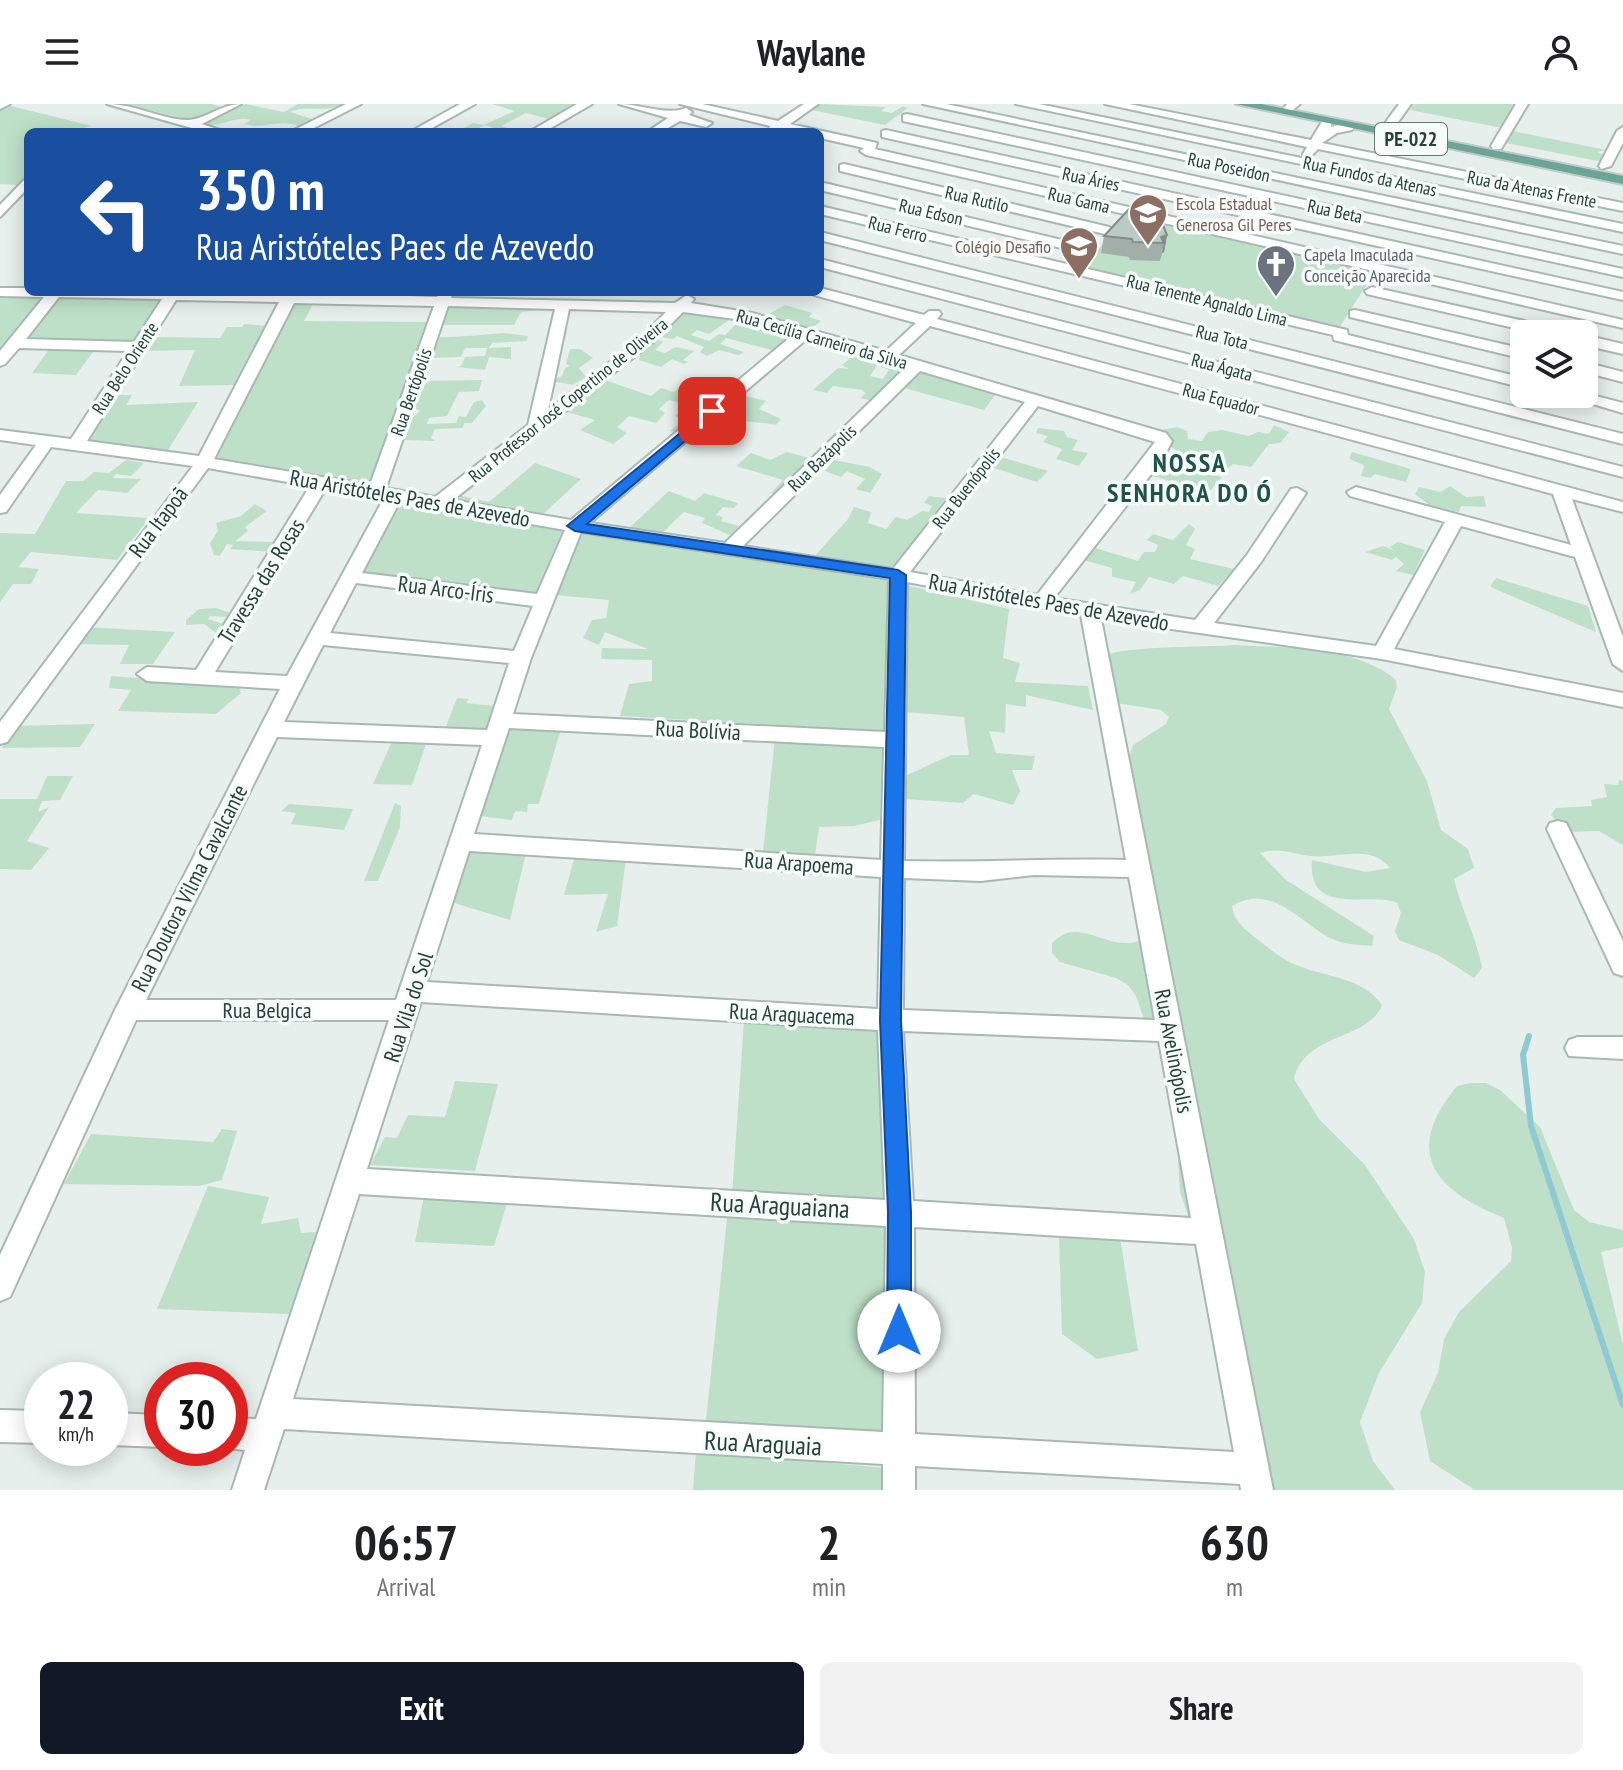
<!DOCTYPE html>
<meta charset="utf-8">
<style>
:root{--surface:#fff;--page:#f2f2f2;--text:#202124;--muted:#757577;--accent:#111827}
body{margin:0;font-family:"PT Sans Narrow",sans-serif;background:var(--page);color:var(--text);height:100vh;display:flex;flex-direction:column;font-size:30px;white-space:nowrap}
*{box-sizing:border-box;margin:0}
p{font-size:26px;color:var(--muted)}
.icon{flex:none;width:44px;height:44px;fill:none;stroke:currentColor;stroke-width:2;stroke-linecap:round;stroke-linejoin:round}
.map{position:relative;height:1386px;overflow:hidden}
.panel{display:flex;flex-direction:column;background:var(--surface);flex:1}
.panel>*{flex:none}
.top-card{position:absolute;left:24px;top:24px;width:800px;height:168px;border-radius:12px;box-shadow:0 4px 20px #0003;background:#1a4fa0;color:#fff;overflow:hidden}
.buttons{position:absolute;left:1510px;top:216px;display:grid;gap:16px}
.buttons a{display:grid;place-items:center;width:88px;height:88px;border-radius:12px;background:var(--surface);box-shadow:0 4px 20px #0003;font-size:40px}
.speed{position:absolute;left:24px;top:1258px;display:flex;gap:16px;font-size:40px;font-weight:700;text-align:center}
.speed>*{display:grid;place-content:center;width:104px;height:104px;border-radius:50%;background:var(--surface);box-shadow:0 4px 20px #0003;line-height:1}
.speed small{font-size:20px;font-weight:400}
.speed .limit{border:12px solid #d22;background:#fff;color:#111}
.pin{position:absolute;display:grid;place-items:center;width:68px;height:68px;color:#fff;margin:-34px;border-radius:16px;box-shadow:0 4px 12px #0006}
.me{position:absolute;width:88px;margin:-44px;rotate:0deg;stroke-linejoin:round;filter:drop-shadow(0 0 6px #0008)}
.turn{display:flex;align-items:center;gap:28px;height:168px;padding:0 40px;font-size:36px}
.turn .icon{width:104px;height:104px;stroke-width:2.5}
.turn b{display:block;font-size:56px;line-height:68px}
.eta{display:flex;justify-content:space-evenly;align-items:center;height:136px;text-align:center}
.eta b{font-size:48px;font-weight:700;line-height:56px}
.button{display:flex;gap:16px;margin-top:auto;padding:16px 40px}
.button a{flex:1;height:92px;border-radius:12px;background:var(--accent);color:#fff;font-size:32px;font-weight:700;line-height:92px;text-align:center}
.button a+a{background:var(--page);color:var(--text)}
header{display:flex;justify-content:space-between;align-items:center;height:104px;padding:0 40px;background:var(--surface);font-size:36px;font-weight:700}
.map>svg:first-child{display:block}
.green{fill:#bfe0c8}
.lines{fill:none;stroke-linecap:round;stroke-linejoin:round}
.stream{stroke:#8ec9d4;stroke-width:6}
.minor-casing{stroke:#a8b8b2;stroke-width:4}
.major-casing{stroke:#c2cac8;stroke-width:4}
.minor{fill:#fff;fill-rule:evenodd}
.major{fill:#6aa596;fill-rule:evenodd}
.wall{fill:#a1aea9}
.shaded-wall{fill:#838d89}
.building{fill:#bbcac4;stroke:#838d89;stroke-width:2}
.route{fill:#1a73e8;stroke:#114b97;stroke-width:2}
.labels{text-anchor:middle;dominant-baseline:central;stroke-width:7;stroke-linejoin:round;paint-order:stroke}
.far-street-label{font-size:18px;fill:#24423a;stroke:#f7fbf9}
.far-education-label{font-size:18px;fill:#785e54;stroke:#f7fbf9;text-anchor:start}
.far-worship-label{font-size:18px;fill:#5b616d;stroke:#f7fbf9;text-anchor:start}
.shield{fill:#f7fbf9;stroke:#637a73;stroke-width:2}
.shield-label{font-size:20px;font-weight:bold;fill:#24423a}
.street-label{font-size:22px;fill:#24423a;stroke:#f7fbf9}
.far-district-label{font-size:26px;font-weight:bold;letter-spacing:2px;fill:#1f5548;stroke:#f7fbf9}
.near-street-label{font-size:26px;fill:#24423a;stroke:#f7fbf9}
</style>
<header><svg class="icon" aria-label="menu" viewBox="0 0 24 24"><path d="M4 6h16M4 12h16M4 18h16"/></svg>Waylane<svg class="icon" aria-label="person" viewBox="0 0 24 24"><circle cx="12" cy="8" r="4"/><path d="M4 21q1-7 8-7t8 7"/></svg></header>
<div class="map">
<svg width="1623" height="1386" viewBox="0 0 1623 1386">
<rect width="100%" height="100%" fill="#e6efeb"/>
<!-- green -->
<path class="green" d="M124,0H212L221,3L191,16Z
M246,0L284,8L298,0H343C322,10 307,0 290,8L312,15L299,22C279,14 263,26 244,20L251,16C233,11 223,24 203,20L231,4Z
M492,0H575L549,15L526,9L501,22L520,28H505L485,21L471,28L464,24L473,19L483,21L515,7Z
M820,0L886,3L881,7L892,9L903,2L908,4L885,21L812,6Z
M1414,0H1517L1502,24L1410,6Z
M7,1L92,22L65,28H28V70L19,81L0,80V5Z
M1343,17L1368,20L1586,63L1581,64Z
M1513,27L1606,46L1598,48L1605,52L1603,58L1506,39Z
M1134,112L1376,166L1339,224L1090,164L1085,157Z
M59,190L165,193L136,239L21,236Z
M0,191L43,192L0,244Z
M299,197L313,200L304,217L427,218L372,382L209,356L289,199Z
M785,201L812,209L809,213L821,217L808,227L767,211Z
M446,203L538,206L521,208L514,221H437Z
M685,205L732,214L709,230L697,226L691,231L709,237L719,230L725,231L738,218L790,233L772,246L726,234L720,240L744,248L739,251L719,246L707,252L700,248L704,243L677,232L673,235L661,233Z
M244,220L267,222L235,281L179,282L195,246L146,247L158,233L220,234L227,223H242Z
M504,229L528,232L527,237L492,239L489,244L511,243V255L489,253L485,266L456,263L461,262L465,253L485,252L487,244H465L461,253L430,254L440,233C464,233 478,231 504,229Z
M654,234L663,238L655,246L665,249L676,243L694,247L683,256L688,258L684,260L672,255L661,263L639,256L642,244Z
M52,241L96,244L76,271L32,269Z
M570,245H580L593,254L579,264L586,273L573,281L551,277L562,272L565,264L570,262L566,260Z
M857,249L880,257L870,272L883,275L889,266L879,262L885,257L907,263L873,297L860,294L866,289L862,286L833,282L827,289L813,286L838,264L849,265L842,261Z
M922,266L971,280V283L995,291L984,306L904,284Z
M602,275L651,292L661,284L674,288L679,284L717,297L678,329L670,327L683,316L675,312L687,301L669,296L659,305L665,309L656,319L629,312L617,323L627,329L613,340L580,326L595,316L563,307Z
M482,276L479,287L459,288L447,312L429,314L427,320L456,319L459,312L466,313L474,298L482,296L486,302L472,319H464L463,324L435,325L431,334L436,337L404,336L411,315L420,307L414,304L427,277Z
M113,291H132L126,301L198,298L168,346L85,337Z
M742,291L766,297L759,305L781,315L776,321C756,317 738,318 717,313Z
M1274,321L1289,328L1280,339L1269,340L1251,363L1233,360L1227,365L1218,364L1212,354C1188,358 1170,345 1156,327L1177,323L1187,327L1188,335L1202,337L1208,328L1222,326L1249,332L1258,328L1269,330Z
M1038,324L1064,327L1067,333L1078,336L1072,346L1088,349L1079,362L1056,355L1062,345L1043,338L1048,332L1036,329Z
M522,339L527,341L462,392L489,398L535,359L581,375L543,410L447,396Z
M787,348L813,355L776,391L771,389L783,376L736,362L751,349L770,356Z
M1352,348L1411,365L1406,378L1375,370L1370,374L1361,372L1364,361L1349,355Z
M998,352L1048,367L1037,378L991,363Z
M126,356L144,359L131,372L116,370L113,374L141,375L127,389L98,386L76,409L149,414L117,456L31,448L18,463L39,465L31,480H13L0,498V429L35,430L66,377H83L94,368L109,369Z
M834,356L870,363L882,370L870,389L856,385L865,375L847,367L841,373L825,367Z
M1161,356L1222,373L1209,388L1149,371Z
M1450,382L1466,393L1484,392L1486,403L1461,402L1459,408L1426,403L1428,400L1415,390L1419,383L1441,388Z
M669,387L695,397L704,389L738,399L734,404L723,403L716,411L723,413L721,417L739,422L730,431L702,419L705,414L684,408L661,430L628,425Z
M929,392L946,394L896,460L886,466L812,455L848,415L854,403L871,408L868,419L886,425L896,413L907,416L922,407L929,408L932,402L924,399Z
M396,397L562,427L535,491L359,469Z
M255,400L267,407L245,423L248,427L235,437L277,438L272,448L230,445L233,441L227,440L220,452L214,451L210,439L218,427L216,419L241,412Z
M1189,420L1195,425L1186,441L1195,445L1190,455L1234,465L1218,482L1183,472L1174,480L1149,473L1140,486L1130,490L1136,478L1112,473V464L1083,456L1092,443L1138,457L1144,448H1155L1158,441L1147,436L1153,430L1173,436Z
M579,428L887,477L885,627L620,612L629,580L652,577V556L601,555L602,544L648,545L605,528L599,541L583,534L592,516L606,514L609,496L554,491Z
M1398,438L1425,446L1413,471L1396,467L1404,460L1396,453L1392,456L1365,448L1383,442L1396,447L1389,443Z
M1496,474L1588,502L1596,528L1495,485L1490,482Z
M905,481L1009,505L1003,554L1020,559L1015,578L1088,582L1093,606L1026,591V603L1006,600L1005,629L989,627L996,649L1035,652L1032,666H1012L1020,687L1013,701L974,690L963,699L905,695V672L951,651H969L964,613L906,608Z
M216,504L231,509L230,513L210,512L208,515L226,521L223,527L216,529L204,520L186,521V516L199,505Z
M86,523L175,528L153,560H120L129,541L73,540Z
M1236,541C1286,544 1354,542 1395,575L1397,583L1389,605L1427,677L1441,726L1468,745L1474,764L1454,775C1461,805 1477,834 1482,864L1474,874L1438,851L1399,836L1395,827L1401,809L1397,799C1370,787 1307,814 1312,756L1366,768L1390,764C1370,739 1339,755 1311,752C1292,750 1279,743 1260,749L1286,776L1374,832L1372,842C1358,841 1340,840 1328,833C1298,816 1270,779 1232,802C1234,818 1245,825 1257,835C1271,846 1283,856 1299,862C1329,874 1362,873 1382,901C1369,936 1304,929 1294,975L1319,1015L1365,1061L1414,1135L1425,1168L1422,1199L1379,1269L1360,1318L1373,1357L1395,1386H1261L1242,1325L1226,1309L1218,1272L1226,1224L1180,1088L1178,1057L1188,1034L1173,963L1148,927L1136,892L1128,881L1116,874L1060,858L1052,849V839C1075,814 1099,839 1126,839C1134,840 1144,835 1152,832L1125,664L1133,641L1166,620L1169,613L1161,606L1116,599L1105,552C1120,542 1209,543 1236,541Z
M111,572L238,582L241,589L216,610L118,607L131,586L109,584Z
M457,594L469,595L466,599L495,602L498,594L492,628L445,625Z
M95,620L80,643L2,644L14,622Z
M509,623L561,625L539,700H528L527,708L515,707L512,716L479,712Z
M775,634L882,641L880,716L854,722L819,723L815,751L763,748Z
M393,635L427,637L412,681L373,680Z
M47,672H73L60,696L42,697L38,708L49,703L27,737L49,744L31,766L0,765V695H37Z
M1619,676L1623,677V741L1599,727L1566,728L1551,711L1556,704L1592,702L1591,696L1607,693L1604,680L1618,681Z
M395,699L401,702L400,723L378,777H364Z
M289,700L353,705L344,726L291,720L296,709L281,707Z
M465,745L526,749L510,816L451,798Z
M575,752L626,755L617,822L596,828L608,790L564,791Z
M744,917L882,923L887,1100L732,1091Z
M455,977L498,980L475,1067L370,1061L385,1033L397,1034L408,1011L445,1013Z
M1471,979H1486L1500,986L1540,1023L1574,1106L1589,1118L1623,1126V1143L1601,1148L1623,1241V1386H1475L1430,1357L1420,1308L1438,1269L1444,1235L1459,1208L1511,1157L1512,1144L1504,1114C1436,1087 1401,1050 1457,982Z
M222,1025L237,1027L222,1076L199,1082L64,1080L91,1030L213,1038Z
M208,1082L269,1093L261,1120L298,1114L301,1129L316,1128L290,1210L157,1205Z
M424,1092L508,1096L494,1142L415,1138Z
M728,1105L888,1115L887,1334L705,1326Z
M1059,1133H1120L1138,1247L1097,1255L1062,1230Z
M696,1347L886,1364V1386H693Z"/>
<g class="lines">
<!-- stream -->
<path class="stream" d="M1529,932L1523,951L1531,1022L1623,1301"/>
<!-- minor casing -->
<g class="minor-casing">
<path id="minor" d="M0,0H10L0,5Z
M107,0C135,0 160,15 187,16C205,16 221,0 241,0L202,20L226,28H206Z
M346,0H361L306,28H290Z
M460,0H475L425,28H410Z
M577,0H592L544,28H529Z
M619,0C641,0 667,12 686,4L692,8L689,11L712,19L706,23L680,17L661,28H647L668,14Z
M680,0H702L778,17L804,0H818L790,20L877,39L875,45L1623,216V224L866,51L860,47L864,44L820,34V28L782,25L768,28L770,22Z
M923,0H946L1623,142V150Z
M1016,0H1039L1623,120V128Z
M1105,0H1129L1311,36L1323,16H1331V23L1348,19L1354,23L1352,26L1337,29L1322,39L1623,99V107L1318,45L1309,54L1303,50L1307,43Z
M1287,0H1300L1290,8L1284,4Z
M1399,0H1411L1393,25H1385L1383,22Z
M1516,0H1528L1501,45H1493L1491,42Z
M907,10L1623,165V173L903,17V11Z
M1623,23V39L1611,62L1601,65L1599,62L1617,27Z
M886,26L1623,188V196L882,33V27Z
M844,60L1109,123L1116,127L1109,131L840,67V61Z
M28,72V84L0,113V101Z
M820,78L1095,144L1097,147L1090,151L820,86Z
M820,102L1347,226L1348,231L1524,274V284L1334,236L1333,231L820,110Z
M820,128L1623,330V340L820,136Z
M820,155L1623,363V373L820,163Z
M1372,183L1560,225L1568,230H1540L1367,190L1365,187Z
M0,184H28V188H299L437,193L439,188H453L451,194L675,199L687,191L694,195L691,199L752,209L886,247L916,219L814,191L812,188H820V184L924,211L929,207H939L941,210L937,215L1623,398V408L1572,395L1623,533V567L1613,560L1575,453L1461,422L1394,545L1623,589V603L1382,555L1101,515L1273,1386H1241L1240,1380L915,1362V1386H883V1360L284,1325L264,1386H232L245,1346L226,1344H230V1314L256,1315L389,916H136L10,1193L0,1197V1151L115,906L280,585L147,577L137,570L147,563L196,566L310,382L208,364L7,638L0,640V618L193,362L51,343L6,408L0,409V391L36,341L0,336V326L71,335L128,247L19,244L5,260L0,262V247L44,193L0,192ZM59,193L162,195L134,238L26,235ZM176,196L279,198L199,352L87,337ZM294,199L434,202L370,381L214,355ZM448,202L555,205L528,321L435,393L386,384ZM569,205L666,208L642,233L548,306ZM683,208L750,217L794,230L571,416L453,396L652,239ZM930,222L1553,390L1571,441L1356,383L1347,388L1350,392L1445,418L1376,542L1214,519L1261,458L1306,389L1297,384L1291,385L1247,451L1195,516L1054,494L1163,355L1172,337L1166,329L899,251ZM808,234L906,263L725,439L590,419ZM920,267L1025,298L893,465L743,442ZM1038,302L1155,338L1037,491L910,468ZM326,384L384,394L287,572L215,568ZM400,397L565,426L537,490L362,469ZM581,428L889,475L885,628L513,610L531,554ZM907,478L1081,511L1126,756C1052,754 979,759 904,757ZM356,479L533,502L514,547L330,529ZM323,541L509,559L487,626L284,618ZM509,624L884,643L881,756L474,730ZM277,633L482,641L396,896H146ZM469,747L881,773L878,905L427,878ZM1034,771L1129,773L1155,916L903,906L904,774L981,777ZM421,898L878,926L885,1096L367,1065ZM903,927L1159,937L1191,1114L913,1097ZM359,1090L886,1122L883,1328L293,1295ZM914,1123L1196,1140L1234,1348L915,1330Z
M1355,206L1524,245V255L1350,213V207Z
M1584,231L1623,240V250L1584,241Z
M1584,258L1623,268V278L1584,268Z
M1584,289L1623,299V309L1559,290Z
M1558,717L1566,719L1569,725L1623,837V872L1614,869L1547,725L1550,719Z
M1578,933H1623V955L1569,952L1565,944L1569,936Z
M0,1306L42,1307V1339L0,1338Z
M110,1309L162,1311V1343L110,1341Z"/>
</g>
<!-- major casing -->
<g class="major-casing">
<path id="major" d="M1236,0H1261L1623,72V80Z"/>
</g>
<!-- minor -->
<use href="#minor" class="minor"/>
<!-- major -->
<use href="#major" class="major"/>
</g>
<!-- wall -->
<path class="wall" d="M1167,131L1164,148L1162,149L1160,157L1130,156L1129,153L1101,149L1104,132Z"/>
<!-- shaded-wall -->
<path class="shaded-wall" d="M1167,131L1164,148L1162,149L1164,139L1161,133Z"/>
<!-- building -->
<path class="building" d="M1129,105L1158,109L1167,131L1161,133L1164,139L1133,138L1132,135L1104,132Z"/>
<!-- route -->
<path class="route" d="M712,303L719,307L717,310L587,420L898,466L906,471L901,916L911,1108V1227L908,1236L899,1240L890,1236L887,1227L888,1108L880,916L890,474L575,427L567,422Z"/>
<!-- icons -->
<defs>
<g id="school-pin" transform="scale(2)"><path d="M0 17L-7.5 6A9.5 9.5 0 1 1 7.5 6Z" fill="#8d6e63" stroke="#f7fbf9"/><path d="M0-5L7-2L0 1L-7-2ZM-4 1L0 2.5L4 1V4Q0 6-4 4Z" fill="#fff"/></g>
<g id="church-pin" transform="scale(2)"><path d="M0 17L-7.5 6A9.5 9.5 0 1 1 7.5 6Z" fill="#6b7280" stroke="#f7fbf9"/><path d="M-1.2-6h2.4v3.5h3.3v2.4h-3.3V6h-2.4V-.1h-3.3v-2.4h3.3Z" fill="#fff"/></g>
</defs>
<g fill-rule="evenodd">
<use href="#school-pin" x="1148" y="109"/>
<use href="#school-pin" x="1079" y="142"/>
<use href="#church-pin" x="1276" y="160"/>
</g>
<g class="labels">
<!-- far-street labels -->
<g class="far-street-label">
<text transform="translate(1229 63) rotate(12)">Rua Poseidon</text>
<text transform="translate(1370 72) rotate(12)">Rua Fundos da Atenas</text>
<text transform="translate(1091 75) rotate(12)">Rua Áries</text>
<text transform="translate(1532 85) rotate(11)">Rua da Atenas Frente</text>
<text transform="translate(977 95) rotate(13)">Rua Rutilo</text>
<text transform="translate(1079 96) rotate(13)">Rua Gama</text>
<text transform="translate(1335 107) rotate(12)">Rua Beta</text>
<text transform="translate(931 108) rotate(13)">Rua Edson</text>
<text transform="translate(898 125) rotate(14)">Rua Ferro</text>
<text transform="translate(1207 196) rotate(14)">Rua Tenente Agnaldo Lima</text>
<text transform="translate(1222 233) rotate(14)">Rua Tota</text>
<text transform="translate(822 235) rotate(16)">Rua Cecília Carneiro da Silva</text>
<text transform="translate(1222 263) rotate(15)">Rua Ágata</text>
<text transform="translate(125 264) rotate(-57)">Rua Belo Oriente</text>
<text transform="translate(411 288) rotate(-71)">Rua Bertópolis</text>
<text transform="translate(1221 295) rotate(15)">Rua Equador</text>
<text transform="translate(568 296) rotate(-39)">Rua Professor José Copertino de Oliveira</text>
<text transform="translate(822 354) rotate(-44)">Rua Bazápolis</text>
<text transform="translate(966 384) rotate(-52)">Rua Buenópolis</text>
</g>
<!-- far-education labels -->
<g class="far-education-label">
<text x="1176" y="99">Escola Estadual<tspan x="1176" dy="21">Generosa Gil Peres</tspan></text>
<text x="1051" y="142" text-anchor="end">Colégio Desafio</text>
</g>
<!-- far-worship labels -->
<g class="far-worship-label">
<text x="1304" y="150">Capela Imaculada<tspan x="1304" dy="21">Conceição Aparecida</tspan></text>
</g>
<!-- shield labels -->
<rect class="shield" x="1375" y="19" width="72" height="32" rx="6"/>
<g class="shield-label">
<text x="1411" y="35">PE-022</text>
</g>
<!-- street labels -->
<g class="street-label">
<text transform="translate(410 394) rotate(10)">Rua Aristóteles Paes de Azevedo</text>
<text transform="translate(158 418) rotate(-53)">Rua Itapoã</text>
<text transform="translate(261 477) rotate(-58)">Travessa das Rosas</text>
<text transform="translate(446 485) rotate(7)">Rua Arco-Íris</text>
<text transform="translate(1049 498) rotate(10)">Rua Aristóteles Paes de Azevedo</text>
<text transform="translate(698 626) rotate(3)">Rua Bolívia</text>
<text transform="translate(799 759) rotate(4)">Rua Arapoema</text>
<text transform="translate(189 784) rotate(-63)">Rua Doutora Vilma Cavalcante</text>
<text transform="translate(408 903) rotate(-72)">Rua Vila do Sol</text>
<text x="267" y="906">Rua Belgica</text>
<text transform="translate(792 910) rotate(3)">Rua Araguacema</text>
<text transform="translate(1174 947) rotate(79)">Rua Avelinópolis</text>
</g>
<!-- far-district labels -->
<g class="far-district-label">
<text x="1190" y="358">NOSSA<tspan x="1190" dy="30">SENHORA DO Ó</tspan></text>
</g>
<!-- near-street labels -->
<g class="near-street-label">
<text transform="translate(780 1101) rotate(3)">Rua Araguaiana</text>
<text transform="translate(763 1339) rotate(3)">Rua Araguaia</text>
</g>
</g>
</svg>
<div class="buttons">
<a><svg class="icon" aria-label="layers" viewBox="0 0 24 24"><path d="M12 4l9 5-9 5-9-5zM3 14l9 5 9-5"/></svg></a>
</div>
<div class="speed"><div>22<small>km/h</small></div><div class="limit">30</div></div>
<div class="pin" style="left:712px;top:307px;background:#d93025"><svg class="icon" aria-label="arrive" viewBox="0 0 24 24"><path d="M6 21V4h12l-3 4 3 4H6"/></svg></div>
<svg class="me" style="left:899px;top:1227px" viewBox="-20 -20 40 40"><circle r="19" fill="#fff"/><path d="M0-13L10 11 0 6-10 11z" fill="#1a73e8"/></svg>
<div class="top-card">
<div class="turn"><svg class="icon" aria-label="left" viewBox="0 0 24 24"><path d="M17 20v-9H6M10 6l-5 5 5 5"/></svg><div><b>350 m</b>Rua Aristóteles Paes de Azevedo</div></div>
</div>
</div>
<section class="panel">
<div class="eta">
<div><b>06:57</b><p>Arrival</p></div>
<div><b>2</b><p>min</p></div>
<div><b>630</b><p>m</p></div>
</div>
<div class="button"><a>Exit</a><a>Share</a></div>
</section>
